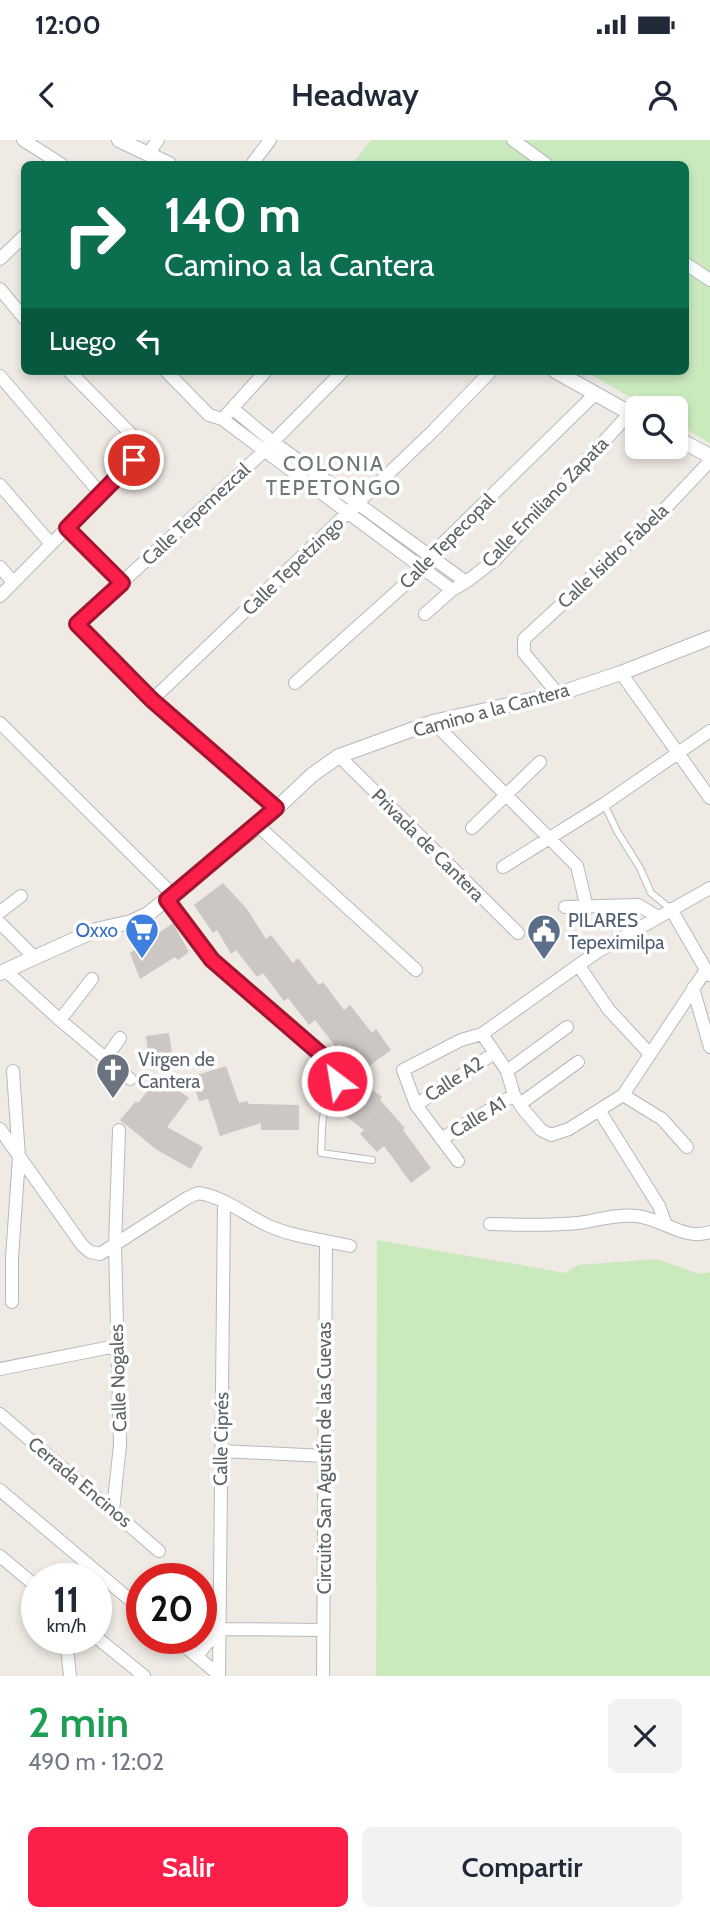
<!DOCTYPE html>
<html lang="es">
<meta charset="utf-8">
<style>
:root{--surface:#fff;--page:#f2f2f3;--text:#1f2937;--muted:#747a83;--accent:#fb1f49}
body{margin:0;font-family:Cabin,sans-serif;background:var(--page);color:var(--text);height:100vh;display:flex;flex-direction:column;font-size:26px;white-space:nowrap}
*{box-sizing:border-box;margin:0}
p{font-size:23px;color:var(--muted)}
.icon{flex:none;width:38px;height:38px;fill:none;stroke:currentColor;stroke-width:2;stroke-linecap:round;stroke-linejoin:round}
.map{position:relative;height:1536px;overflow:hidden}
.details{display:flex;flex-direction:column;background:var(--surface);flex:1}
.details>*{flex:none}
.banner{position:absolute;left:21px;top:21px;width:668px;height:214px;border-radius:10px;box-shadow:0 4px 10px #0003;background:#0b6e4f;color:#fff;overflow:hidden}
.controls{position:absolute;left:625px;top:256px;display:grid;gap:14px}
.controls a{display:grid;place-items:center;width:63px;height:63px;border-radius:10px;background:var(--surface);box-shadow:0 4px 10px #0003;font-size:35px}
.speed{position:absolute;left:21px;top:1423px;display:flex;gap:14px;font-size:35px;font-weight:700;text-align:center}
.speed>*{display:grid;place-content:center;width:91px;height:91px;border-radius:50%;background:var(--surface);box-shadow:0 4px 10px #0003;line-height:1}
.speed small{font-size:18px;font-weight:400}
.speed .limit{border:10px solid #d22;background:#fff;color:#111}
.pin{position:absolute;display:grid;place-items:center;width:60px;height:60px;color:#fff;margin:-30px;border:4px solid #fff;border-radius:50%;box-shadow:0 2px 7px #0007}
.me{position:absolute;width:77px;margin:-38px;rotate:329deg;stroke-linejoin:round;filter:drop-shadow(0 0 5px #0008)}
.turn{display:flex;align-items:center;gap:24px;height:147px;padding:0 28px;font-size:32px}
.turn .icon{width:91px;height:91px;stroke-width:2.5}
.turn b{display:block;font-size:49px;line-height:60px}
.then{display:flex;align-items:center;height:66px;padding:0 28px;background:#0003;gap:14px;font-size:26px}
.round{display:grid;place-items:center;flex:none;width:74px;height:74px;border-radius:10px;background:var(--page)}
.head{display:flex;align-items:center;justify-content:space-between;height:119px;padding:0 28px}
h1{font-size:42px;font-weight:600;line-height:52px;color:#1e9e55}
.cta{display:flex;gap:14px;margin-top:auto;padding:14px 28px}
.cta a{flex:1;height:80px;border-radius:10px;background:var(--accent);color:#fff;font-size:28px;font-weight:600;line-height:80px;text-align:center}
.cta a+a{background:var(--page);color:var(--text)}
.status{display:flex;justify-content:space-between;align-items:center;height:49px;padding:0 35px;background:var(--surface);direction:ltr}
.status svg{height:19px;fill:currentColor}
header{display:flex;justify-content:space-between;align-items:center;height:91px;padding:0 28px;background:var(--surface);font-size:32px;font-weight:600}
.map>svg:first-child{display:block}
.green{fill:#caeabe}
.building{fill:#cdc7c3}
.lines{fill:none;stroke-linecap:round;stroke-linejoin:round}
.service-casing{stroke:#b5b9bc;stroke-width:8}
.minor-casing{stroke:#b5b9bc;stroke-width:14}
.tertiary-casing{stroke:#b5b9bc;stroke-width:16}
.service{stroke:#fff;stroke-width:6}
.minor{stroke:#fff;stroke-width:12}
.tertiary{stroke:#fff;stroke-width:14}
.route-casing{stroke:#a3142f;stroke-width:18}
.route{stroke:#fb1f49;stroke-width:12}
.labels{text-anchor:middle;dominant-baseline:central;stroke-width:7;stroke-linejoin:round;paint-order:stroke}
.street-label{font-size:19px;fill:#5c6366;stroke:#fff}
.service-label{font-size:19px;fill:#4e5e75;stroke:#fff;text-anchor:start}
.shop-label{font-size:19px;fill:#366cbe;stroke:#fff;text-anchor:end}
.worship-label{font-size:19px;fill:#5b616d;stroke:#fff;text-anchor:start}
.neighbourhood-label{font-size:21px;letter-spacing:2px;fill:#6d7678;stroke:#fff}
</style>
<div class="status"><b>12:00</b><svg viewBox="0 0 49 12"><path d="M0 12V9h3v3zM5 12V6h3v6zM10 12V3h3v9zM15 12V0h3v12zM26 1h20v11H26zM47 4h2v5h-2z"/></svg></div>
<header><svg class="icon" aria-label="back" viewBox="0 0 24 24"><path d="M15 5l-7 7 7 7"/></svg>Headway<svg class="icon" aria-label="person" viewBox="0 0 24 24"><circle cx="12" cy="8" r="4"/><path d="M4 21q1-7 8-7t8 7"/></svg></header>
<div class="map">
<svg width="710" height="1536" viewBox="0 0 710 1536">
<rect width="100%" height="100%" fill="#f0eae4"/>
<!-- green -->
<path class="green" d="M371,0H710V303L676,283V268H649L585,231H686V24H352Z
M377,1100L566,1133L578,1125L656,1119L700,1134L710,1132V1536H376Z"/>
<!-- building -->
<path class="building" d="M223,743L247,769L266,799L271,795L293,823L298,818L319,845L323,842L344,870L350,865L372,893L376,889L391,910L361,932L340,904L336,907L315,880L309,885L288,858L284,861L263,833L257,837L236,810L231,814L217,790L213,793L194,765Z
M173,783L189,812L178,820L175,817L140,839L130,813Z
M169,893L174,927L150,930L146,896Z
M226,926L239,963L247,961L249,964L299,965V990H261V983L220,996L208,959L199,961L191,937Z
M159,936L189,958L167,987L203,1007L191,1029L157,1010L120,980L136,961L138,963Z
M362,942L382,957L380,960L405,988L403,990L431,1028L411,1043L384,1006L377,1012L360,994L364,990L339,971Z"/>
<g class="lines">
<!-- service casing -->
<g class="service-casing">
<path id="service" d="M604,664L617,691L640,728L651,753L671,769
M167,760L212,820L331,923C344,943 328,953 324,972C321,985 322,1000 321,1013L372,1020"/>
</g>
<!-- minor casing -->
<g class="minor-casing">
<path id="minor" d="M23,0L61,24
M513,0L546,24
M148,14L158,0
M252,24L270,0
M0,119L24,96
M686,124L710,140
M0,149L24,178
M166,231L209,275L222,279L452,450
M0,236L100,353
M232,268L273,302L466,442
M227,274L266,231
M0,345L51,404
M67,388L122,443
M0,427L13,442
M0,456L134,320L138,307L134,297L69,231
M425,474L452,450L466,442L496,419L630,273
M621,533L710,658
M295,543L422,429L429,417L594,255
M558,554L524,513V499L660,374L710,321
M152,560L433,291L491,231
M433,582L577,726L587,768
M0,583L173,755
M339,616L518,793
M276,668L152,560L77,484L263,312L343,231
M258,686L416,830
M472,688L540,622
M503,727L604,664L710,591
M565,767L638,765L658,777
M671,769L709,835
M0,772L21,756
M0,783L34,817
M579,826L609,870L649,913
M6,831L60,880L130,939
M693,848L710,907
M60,880L92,839
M482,894L507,931L514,955L523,969L541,990L551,995L569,989L623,955L706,830
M106,918L120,898
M507,931L567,887
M623,955L662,979L687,1007
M520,964L578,922
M416,965L493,914
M599,970L659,1066L666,1085
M0,989L82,1105L90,1112L100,1114L187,1058L198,1053C225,1057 245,1075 269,1086C294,1097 324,1100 350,1106
M441,999L514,955
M458,1021L416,965L403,930L461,900L482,894L597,812L710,748
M490,1084C519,1085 548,1086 578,1083C597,1080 618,1074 637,1076C663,1079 685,1101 710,1092
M12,1162V1118L19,1017L13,931
M0,1229L116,1206
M0,1274L159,1411
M221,1311L325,1316
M0,1350L142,1470
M113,1370L120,1305L115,1106L119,990
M0,1416L37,1447
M96,1497L144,1536
M66,1498L70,1536
M175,1498L219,1535
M197,1516L219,1489L323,1490
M219,1536L224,1061
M323,1536L326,1101"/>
</g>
<!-- tertiary casing -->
<g class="tertiary-casing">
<path id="tertiary" d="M119,0L169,24
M555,231L637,277
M676,298L710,316
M0,833L96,790L131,782L148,774L258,686L312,635L339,616L433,582L558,554L621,533L710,498"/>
</g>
<!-- service -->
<use href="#service" class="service"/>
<!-- minor -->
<use href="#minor" class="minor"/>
<!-- tertiary -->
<use href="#tertiary" class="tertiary"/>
</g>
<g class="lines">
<!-- route casing -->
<g class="route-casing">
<path id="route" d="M134,320L67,388L122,443L77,484L152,560L276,668L167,760L212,820L331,923L337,932V941"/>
</g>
<!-- route -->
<use href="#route" class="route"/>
</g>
<!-- icons -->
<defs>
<g id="supermarket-pin" transform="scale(1.75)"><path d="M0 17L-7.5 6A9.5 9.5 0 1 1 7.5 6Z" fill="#3f7fe0" stroke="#fff"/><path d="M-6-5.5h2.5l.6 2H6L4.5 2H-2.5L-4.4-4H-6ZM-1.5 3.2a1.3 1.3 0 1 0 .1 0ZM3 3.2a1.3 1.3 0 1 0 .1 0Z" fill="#fff"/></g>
<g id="civic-pin" transform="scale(1.75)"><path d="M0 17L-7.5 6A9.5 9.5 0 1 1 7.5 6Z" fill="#5c6f8a" stroke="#fff"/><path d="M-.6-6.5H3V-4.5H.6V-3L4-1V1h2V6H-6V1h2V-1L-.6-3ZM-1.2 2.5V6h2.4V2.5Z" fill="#fff"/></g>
<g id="church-pin" transform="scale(1.75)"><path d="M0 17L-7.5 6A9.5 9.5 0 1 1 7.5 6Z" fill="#6b7280" stroke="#fff"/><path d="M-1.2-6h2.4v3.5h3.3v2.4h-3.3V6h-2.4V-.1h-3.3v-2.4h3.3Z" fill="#fff"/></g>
</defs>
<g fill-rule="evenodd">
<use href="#supermarket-pin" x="142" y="790"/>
<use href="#civic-pin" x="544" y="791"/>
<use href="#church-pin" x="113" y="930"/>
</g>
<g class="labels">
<!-- street labels -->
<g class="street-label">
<text transform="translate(545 362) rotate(-46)">Calle Emiliano Zapata</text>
<text transform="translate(196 374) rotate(-43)">Calle Tepemezcal</text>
<text transform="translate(447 401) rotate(-45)">Calle Tepecopal</text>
<text transform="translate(613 416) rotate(-43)">Calle Isidro Fabela</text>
<text transform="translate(293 426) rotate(-44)">Calle Tepetzingo</text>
<text transform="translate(491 570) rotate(-15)">Camino a la Cantera</text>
<text transform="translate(428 705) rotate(45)">Privada de Cantera</text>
<text transform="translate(454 939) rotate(-33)">Calle A2</text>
<text transform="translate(478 977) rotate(-31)">Calle A1</text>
<text transform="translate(118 1238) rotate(-92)">Calle Nogales</text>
<text transform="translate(221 1299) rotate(-89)">Calle Ciprés</text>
<text transform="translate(324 1318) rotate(-90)">Circuito San Agustín de las Cuevas</text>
<text transform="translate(80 1342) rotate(40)">Cerrada Encinos</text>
</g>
<!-- service labels -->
<g class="service-label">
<text x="568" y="780">PILARES<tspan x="568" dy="22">Tepeximilpa</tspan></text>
</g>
<!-- shop labels -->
<g class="shop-label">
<text x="118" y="790">Oxxo</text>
</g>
<!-- worship labels -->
<g class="worship-label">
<text x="138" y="919">Virgen de<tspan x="138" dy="22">Cantera</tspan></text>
</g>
<!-- neighbourhood labels -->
<g class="neighbourhood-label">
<text x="334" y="323">COLONIA<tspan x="334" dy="24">TEPETONGO</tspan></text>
</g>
</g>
</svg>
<div class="controls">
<a><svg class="icon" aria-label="search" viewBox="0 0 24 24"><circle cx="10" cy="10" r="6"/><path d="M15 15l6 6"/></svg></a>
</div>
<div class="speed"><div>11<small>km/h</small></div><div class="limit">20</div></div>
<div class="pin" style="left:134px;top:320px;background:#d93025"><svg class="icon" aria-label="arrive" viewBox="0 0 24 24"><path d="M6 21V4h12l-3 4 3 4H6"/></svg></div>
<svg class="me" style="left:337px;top:941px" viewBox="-20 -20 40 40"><circle r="17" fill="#fb1f49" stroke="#fff" stroke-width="3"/><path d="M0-11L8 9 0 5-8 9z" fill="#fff"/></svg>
<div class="banner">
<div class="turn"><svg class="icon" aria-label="right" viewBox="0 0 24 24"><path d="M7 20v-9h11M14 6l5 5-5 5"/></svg><div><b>140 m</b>Camino a la Cantera</div></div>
<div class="then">Luego<svg class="icon" aria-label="left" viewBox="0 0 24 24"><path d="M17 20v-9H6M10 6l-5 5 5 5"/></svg></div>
</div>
</div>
<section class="details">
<div class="head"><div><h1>2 min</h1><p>490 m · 12:02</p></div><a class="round"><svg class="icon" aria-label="close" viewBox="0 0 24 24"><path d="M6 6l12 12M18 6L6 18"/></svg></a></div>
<div class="cta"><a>Salir</a><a>Compartir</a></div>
</section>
